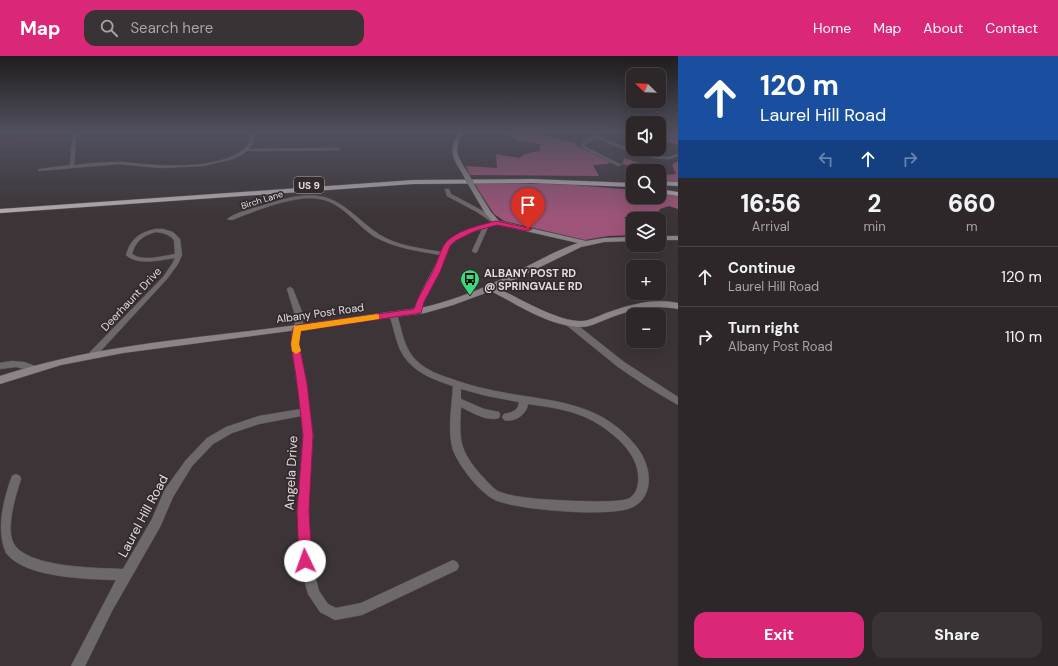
<!DOCTYPE html>
<meta charset="utf-8">
<style>
:root{--surface:#2d2729;--page:#393335;--text:#f1f3f6;--muted:#a7a5a8;--line:#484446;--accent:#db2777}
body{margin:0;font-family:"DM Sans",sans-serif;background:var(--page);color:var(--text);height:100vh;display:flex;flex-direction:column;font-size:15px;white-space:nowrap}
*{box-sizing:border-box;margin:0}
p{font-size:13px;color:var(--muted)}
.icon{flex:none;width:22px;height:22px;fill:none;stroke:currentColor;stroke-width:2;stroke-linecap:round;stroke-linejoin:round}
.map{position:relative;flex:1;overflow:hidden}
.sheet{display:flex;flex-direction:column;background:var(--surface);width:380px}
.sheet>*{flex:none}
.guide{background:#1a4fa0;color:#fff;overflow:hidden}
.needle{width:26px;rotate:293deg}
.tools{position:absolute;left:626px;top:12px;display:grid;gap:8px}
.tools a{display:grid;place-items:center;width:40px;height:40px;border-radius:8px;background:var(--surface);box-shadow:0 4px 16px #0002,0 0 0 1px var(--line);font-size:20px}
.pin{position:absolute;display:grid;place-items:center;width:34px;height:34px;color:#fff;margin:-41px -17px;border-radius:50% 50% 50% 0;rotate:-45deg;box-shadow:0 0 4px #0007}
.pin .icon{rotate:45deg}
.me{position:absolute;width:44px;margin:-22px;rotate:357deg;stroke-linejoin:round;filter:drop-shadow(0 0 3px #0008)}
.turn{display:flex;align-items:center;gap:14px;height:84px;padding:0 16px;font-size:18px}
.turn .icon{width:52px;height:52px;stroke-width:2.5}
.turn b{display:block;font-size:28px;line-height:34px}
.lanes{display:flex;align-items:center;height:38px;padding:0 16px;background:#0003;justify-content:center;gap:20px;direction:ltr}
.lanes .off{opacity:.35}
.eta{display:flex;justify-content:space-evenly;align-items:center;height:68px;text-align:center}
.eta b{font-size:24px;font-weight:800;line-height:28px}
.cta{display:flex;gap:8px;margin-top:auto;padding:8px 16px}
.cta a{flex:1;height:46px;border-radius:12px;background:var(--accent);color:#fff;font-size:16px;font-weight:800;line-height:46px;text-align:center}
.cta a+a{background:var(--page);color:var(--text)}
ul{padding:0;list-style:none}
li{display:flex;align-items:center;gap:12px;height:60px;padding:0 16px;border-top:1px solid var(--line)}
li div{flex:1}
li b{display:block;font-size:15px}
li em{font-style:normal}
header{display:flex;align-items:center;gap:24px;box-sizing:border-box;height:56px;padding:0 20px;background:var(--accent);color:#fff}
header strong{font-size:19px}
nav{display:flex;gap:22px;margin-inline-start:auto;font-size:14px}
.search{width:280px;height:36px;background:var(--page);display:flex;align-items:center;gap:10px;box-sizing:border-box;padding:0 14px;border-radius:12px;color:var(--muted);font-size:15px}
main{display:flex;flex:1;min-height:0}
.map>svg:first-child{display:block}
.green{fill:#5c3146}
.forest{fill:#9e5478}
.lines{fill:none;stroke-linecap:round;stroke-linejoin:round}
.street-casing{stroke:#5a5255;stroke-width:1}
.secondary-casing{stroke:#5a5255;stroke-width:1}
.highway-casing{stroke:#5a5255;stroke-width:1}
.street{fill:#6d696b;fill-rule:evenodd}
.secondary{fill:#8c8588;fill-rule:evenodd}
.highway{fill:#b8aeb2;fill-rule:evenodd}
.secondary-bridge-casing{stroke:#5a5255;stroke-width:6;stroke-linecap:butt}
.secondary-bridge{stroke:#8c8588;stroke-width:5.5}
.route{fill:#db2777;stroke:#8e194d}
.slow{fill:#f59e0b}
.labels{text-anchor:middle;dominant-baseline:central;stroke-width:3.5;stroke-linejoin:round;paint-order:stroke}
.far-street-label{font-size:9px;fill:#e2dcdf;stroke:#322a2d}
.shield{fill:#322a2d;stroke:#ada7aa;stroke-width:1}
.shield-label{font-size:10px;font-weight:bold;fill:#e2dcdf}
.poi-label{font-size:11px;font-weight:bold;fill:#e2dcdf;stroke:#322a2d;text-anchor:start}
.street-label{font-size:11px;fill:#e2dcdf;stroke:#322a2d}
.near-street-label{font-size:13px;fill:#e2dcdf;stroke:#322a2d}
</style>
<header>
<strong>Map</strong>
<div class="search"><svg class="icon" aria-label="search" viewBox="0 0 24 24"><circle cx="10" cy="10" r="6"/><path d="M15 15l6 6"/></svg>Search here</div>
<nav><a>Home</a><a>Map</a><a>About</a><a>Contact</a></nav>
</header>
<main>
<div class="map">
<svg width="678" height="610" viewBox="0 0 678 610">
<rect width="100%" height="100%" fill="#3c3437"/>
<!-- green -->
<path class="green" d="M0,76H72L71,81L0,90Z"/>
<!-- forest -->
<path class="forest" d="M504,76H549L544,77L545,80L576,87L577,90L610,106L607,108L593,109L599,120L470,119L466,110L497,112L496,98L519,102L525,98L540,95V88L516,84Z
M659,76H678V89L659,83Z
M624,102L646,109L658,115H647L622,108Z
M678,105V126L668,125L659,121V116L666,119L676,118L672,109Z
M474,127L563,128L633,134V141H659V137L678,140V153L669,150L660,153L656,161H624L633,171V179L608,180L585,184L504,165L494,158Z"/>
<g class="lines">
<!-- street casing -->
<g class="street-casing">
<path id="street" d="M74,76H78L76,83L74,109C89,107 105,106 120,106C128,106 136,108 144,108C171,111 228,112 247,90C250,86 251,80 252,76H256L253,87L249,93L338,92L340,93L338,94L246,95L243,98L233,103L203,110L160,112L119,108L38,115V114L40,113L70,109L72,83Z
M594,76H598L599,80C617,89 645,100 666,101C670,101 674,99 678,98V100C674,102 670,103 666,103C646,103 615,91 597,82L586,87L584,90L622,109L618,110L581,91L584,85L595,80Z
M445,133H449L451,138L481,154L500,167L488,171L477,196L475,197L472,195L482,173L462,179L450,190L439,216L423,246L422,255L418,257L414,255C419,236 432,218 440,199C418,195 395,192 375,181C357,170 343,147 320,143C296,138 255,155 232,164L227,163C238,155 255,152 267,148C301,138 322,132 351,156C360,163 369,172 380,179C398,190 420,192 441,196C450,175 473,172 493,167L477,156L447,140Z
M156,173H163L173,176L180,183L182,199L178,208L167,223L96,300H90L89,298L90,296L163,221L172,208L175,202C160,204 138,210 126,199C130,183 140,176 156,173ZM156,176C164,177 168,178 174,184L175,198C163,200 143,206 132,198C135,186 143,179 156,176Z
M290,231L293,233L302,256L303,267L300,276L299,288L306,327L313,379L308,455L311,505L319,535L328,548L336,552L361,547L453,504L457,506L459,510L457,514L362,559L335,564L320,556L308,538L299,505L298,455L303,379L301,360L259,368L232,377L213,388L192,410L173,441L160,471L112,555L85,610H71L104,547L116,524C87,523 25,522 6,497C0,484 0,466 3,452C5,441 8,430 12,420L16,418L20,420L21,423C16,439 6,470 13,486C24,512 99,512 123,513L152,463L165,433L186,404L207,382L226,371L259,360L301,353L291,288L292,276L295,267L294,256L287,233Z
M390,256H396L397,258C402,275 404,294 418,306C428,315 440,319 452,323C473,331 495,335 517,339C563,346 604,350 636,390C645,401 651,417 648,431C646,440 641,447 633,451C612,462 518,454 495,444C479,436 459,410 453,394C447,374 452,350 453,330C431,323 408,314 399,291C395,281 393,269 389,258ZM461,333L487,340L519,346C518,356 511,356 504,358L502,361L504,364C515,367 527,358 528,348C565,353 590,357 619,384C628,393 636,403 638,417C639,426 638,436 630,442C620,447 587,445 576,445C556,444 518,443 500,436C493,433 487,425 482,420C459,394 459,384 461,351C471,356 487,366 499,362L500,359L499,356L484,353L461,343Z
M565,264H571L624,306L678,341V349L646,330L618,311L565,268L564,266Z
M12,305L24,306L35,310L36,312L35,314L32,315L16,311L0,313V307Z"/>
</g>
<!-- secondary casing -->
<g class="secondary-casing">
<path id="secondary" d="M459,76H463C453,95 457,100 468,117L465,119L462,117C452,100 448,95 459,76Z
M469,127H473L491,156L499,165L586,185L604,182L633,181V185L604,186L581,191L497,232C519,242 559,267 583,265C592,264 600,259 609,256C632,248 654,242 678,247V253C653,248 630,254 607,263C599,266 590,271 581,271C551,271 516,248 491,235L453,249L425,257L123,297L61,309L0,328V320C83,293 165,285 250,275C309,268 367,259 425,251C454,244 482,233 508,220C531,209 554,195 578,187L495,168L485,157L468,128Z
M659,180H678V184H659Z"/>
</g>
<!-- highway casing -->
<g class="highway-casing">
<path id="highway" d="M532,123L633,127V131L532,127L413,128L0,157V153L413,124Z
M659,125L678,126V130L659,129Z
M659,133L678,136V140L659,137Z"/>
</g>
<!-- street -->
<use href="#street" class="street"/>
<!-- secondary -->
<use href="#secondary" class="secondary"/>
<!-- highway -->
<use href="#highway" class="highway"/>
<!-- secondary-bridge casing -->
<g class="secondary-bridge-casing">
<path id="secondary-bridge" d="M465,117L471,128"/>
</g>
<!-- secondary-bridge -->
<use href="#secondary-bridge" class="secondary-bridge"/>
</g>
<!-- sky -->
<linearGradient id="sky" x2="0" y2="1"><stop stop-color="#211d1e"/><stop offset="0.47" stop-color="#50505e"/><stop offset="1" stop-color="#50505e" stop-opacity="0"/></linearGradient>
<rect width="678" height="161" fill="url(#sky)"/>
<!-- route -->
<path class="route" d="M496,165L532,173L528,175L497,169L475,175L455,185L450,190L440,216L424,246L421,257L301,275L299,288L307,327L313,379L309,455L312,505L310,510L305,512L301,510L299,505L297,455L303,379L297,327L291,288L293,272L297,269L414,253C418,240 426,229 432,217C437,208 439,197 444,189C453,175 481,169 496,165Z"/>
<!-- slow -->
<path class="slow" d="M377,258L379,259V263L301,275L299,288L301,295L296,298L292,295L291,288L294,270Z"/>
<!-- icons -->
<defs>
<g id="bus-pin" transform="scale(1)"><path d="M0 17L-7.5 6A9.5 9.5 0 1 1 7.5 6Z" fill="#3ed77d" stroke="#322a2d"/><path d="M-5-6H5V4H4V6H2V4H-2V6H-4V4H-5ZM-3.5-4V0h7V-4ZM-3.5 1.2v1.5H-2V1.2ZM2 1.2v1.5H3.5V1.2Z" fill="#111"/></g>
</defs>
<g fill-rule="evenodd">
<use href="#bus-pin" x="470" y="223"/>
</g>
<g class="labels">
<!-- far-street labels -->
<g class="far-street-label">
<text transform="translate(262 144) rotate(-17)">Birch Lane</text>
</g>
<!-- shield labels -->
<rect class="shield" x="294" y="121" width="30" height="16" rx="3"/>
<g class="shield-label">
<text x="309" y="129">US 9</text>
</g>
<!-- poi labels -->
<g class="poi-label">
<text x="484" y="217">ALBANY POST RD<tspan x="484" dy="13">@ SPRINGVALE RD</tspan></text>
</g>
<!-- street labels -->
<g class="street-label">
<text transform="translate(131 243) rotate(-47)">Deerhaunt Drive</text>
<text transform="translate(320 257) rotate(-8)">Albany Post Road</text>
</g>
<!-- near-street labels -->
<g class="near-street-label">
<text transform="translate(291 417) rotate(-87)">Angela Drive</text>
<text transform="translate(143 460) rotate(-62)">Laurel Hill Road</text>
</g>
</g>
</svg>
<div class="tools">
<a><svg class="needle" viewBox="-14 -14 28 28"><path d="M0-13l5 13h-10z" fill="#e53935"/><path d="M0 13l5-13h-10z" fill="#a7a5a8"/></svg></a>
<a><svg class="icon" aria-label="sound" viewBox="0 0 24 24"><path d="M4 9h4l5-4v14l-5-4H4zM17 9q2 3 0 6"/></svg></a>
<a><svg class="icon" aria-label="search" viewBox="0 0 24 24"><circle cx="10" cy="10" r="6"/><path d="M15 15l6 6"/></svg></a>
<a><svg class="icon" aria-label="layers" viewBox="0 0 24 24"><path d="M12 4l9 5-9 5-9-5zM3 14l9 5 9-5"/></svg></a>
<a>+</a>
<a>−</a>
</div>
<div class="pin" style="left:528px;top:173px;background:#d93025"><svg class="icon" aria-label="arrive" viewBox="0 0 24 24"><path d="M6 21V4h12l-3 4 3 4H6"/></svg></div>
<svg class="me" style="left:305px;top:505px" viewBox="-20 -20 40 40"><circle r="19" fill="#fff"/><path d="M0-13L10 11 0 6-10 11z" fill="#db2777"/></svg>
</div>
<section class="sheet">
<div class="guide">
<div class="turn"><svg class="icon" aria-label="ahead" viewBox="0 0 24 24"><path d="M12 20V5M6 11l6-6 6 6"/></svg><div><b>120 m</b>Laurel Hill Road</div></div>
<div class="lanes"><svg class="icon off" aria-label="left" viewBox="0 0 24 24"><path d="M17 20v-9H6M10 6l-5 5 5 5"/></svg><svg class="icon" aria-label="ahead" viewBox="0 0 24 24"><path d="M12 20V5M6 11l6-6 6 6"/></svg><svg class="icon off" aria-label="right" viewBox="0 0 24 24"><path d="M7 20v-9h11M14 6l5 5-5 5"/></svg></div>
</div>
<div class="eta">
<div><b>16:56</b><p>Arrival</p></div>
<div><b>2</b><p>min</p></div>
<div><b>660</b><p>m</p></div>
</div>
<ul>
<li><svg class="icon" aria-label="ahead" viewBox="0 0 24 24"><path d="M12 20V5M6 11l6-6 6 6"/></svg><div><b>Continue</b><p>Laurel Hill Road</p></div><em>120 m</em></li>
<li><svg class="icon" aria-label="right" viewBox="0 0 24 24"><path d="M7 20v-9h11M14 6l5 5-5 5"/></svg><div><b>Turn right</b><p>Albany Post Road</p></div><em>110 m</em></li>
</ul>
<div class="cta"><a>Exit</a><a>Share</a></div>
</section>
</main>
